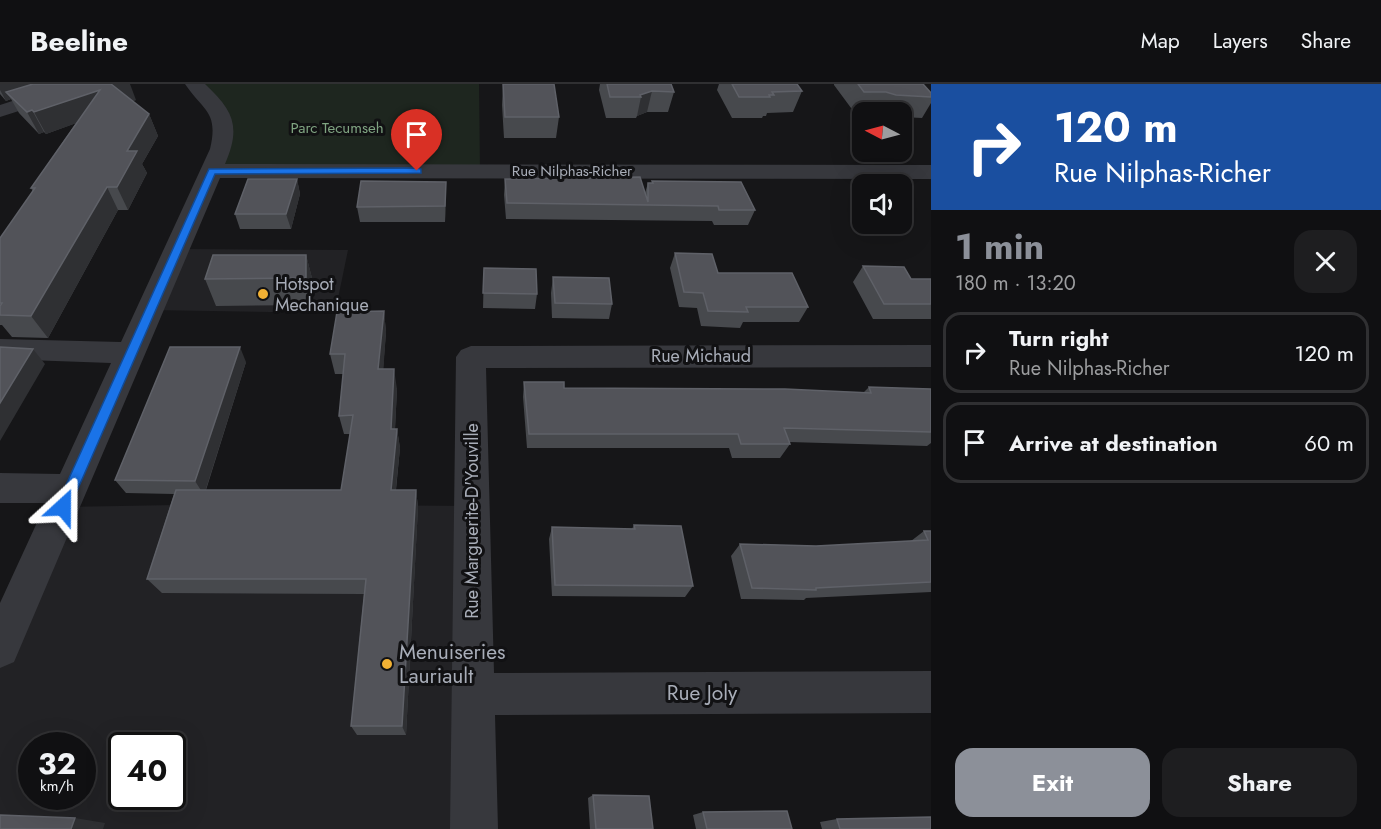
<!DOCTYPE html>
<meta charset="utf-8">
<style>
:root{--surface:#101012;--page:#1e1e20;--text:#f1f3f6;--muted:#9c9d9f;--line:#303032;--accent:#8c9099}
body{margin:0;font-family:Jost,sans-serif;background:var(--page);color:var(--text);height:100vh;display:flex;flex-direction:column;font-size:22px;white-space:nowrap}
*{box-sizing:border-box;margin:0}
p{font-size:20px;color:var(--muted)}
.icon{flex:none;width:33px;height:33px;fill:none;stroke:currentColor;stroke-width:2;stroke-linecap:round;stroke-linejoin:round}
.map{position:relative;flex:1;overflow:hidden}
.details{display:flex;flex-direction:column;background:var(--surface);width:450px}
.details>*{flex:none}
.top-card{background:#1a4fa0;color:#fff;overflow:hidden}
.needle{width:39px;rotate:276deg}
.fabs{position:absolute;left:852px;top:18px;display:grid;gap:12px}
.fabs a{display:grid;place-items:center;width:60px;height:60px;border-radius:12px;background:var(--surface);box-shadow:0 6px 24px #0002,0 0 0 2px var(--line);font-size:30px}
.speed{position:absolute;left:18px;top:648px;display:flex;gap:12px;font-size:30px;font-weight:700;text-align:center}
.speed>*{display:grid;place-content:center;width:78px;height:78px;border-radius:50%;background:var(--surface);box-shadow:0 6px 24px #0002,0 0 0 2px var(--line);line-height:1}
.speed small{font-size:15px;font-weight:400}
.speed .limit{border:3px solid #111;border-radius:9px;background:#fff;color:#111}
.pin{position:absolute;display:grid;place-items:center;width:51px;height:51px;color:#fff;margin:-62px -26px;border-radius:50% 50% 50% 0;rotate:-45deg;box-shadow:0 0 6px #0007}
.pin .icon{rotate:45deg}
.me{position:absolute;width:66px;margin:-33px;rotate:24deg;stroke-linejoin:round;filter:drop-shadow(0 0 4px #0008)}
.turn{display:flex;align-items:center;gap:21px;height:126px;padding:0 24px;font-size:27px}
.turn .icon{width:78px;height:78px;stroke-width:2.5}
.turn b{display:block;font-size:42px;line-height:51px}
.round{display:grid;place-items:center;flex:none;width:63px;height:63px;border-radius:18px;background:var(--page)}
.head{display:flex;align-items:center;justify-content:space-between;height:102px;padding:0 24px}
h1{font-size:36px;font-weight:700;line-height:45px;color:var(--accent)}
.primary-button{display:flex;gap:12px;margin-top:auto;padding:12px 24px}
.primary-button a{flex:1;height:69px;border-radius:18px;background:var(--accent);color:#fff;font-size:24px;font-weight:700;line-height:69px;text-align:center}
.primary-button a+a{background:var(--page);color:var(--text)}
ul{padding:0;list-style:none}
li{display:flex;align-items:center;gap:18px;height:81px;margin:0 12px 9px;padding:0 12px;border:3px solid var(--line);border-radius:18px}
li div{flex:1}
li b{display:block;font-size:22px}
li em{font-style:normal}
header{display:flex;align-items:center;gap:36px;box-sizing:border-box;height:84px;padding:0 30px;background:var(--surface);border-bottom:2px solid var(--line)}
header strong{font-size:28px}
nav{display:flex;gap:33px;margin-inline-start:auto;font-size:21px}
main{display:flex;flex:1;min-height:0}
.map>svg:first-child{display:block}
.built{fill:#222225;fill-rule:evenodd}
.green{fill:#1e261f}
.lines{fill:none;stroke-linecap:round;stroke-linejoin:round}
.minor{fill:#37383d;fill-rule:evenodd}
.wall{fill:#47494d}
.shaded-wall{fill:#2f3033}
.building{fill:#525359;stroke:#5f6168;stroke-width:1.5}
.route{fill:#1a73e8;stroke:#114b97;stroke-width:1.5}
.poi-dot{fill:#f2b134;stroke:#111113;stroke-width:2}
.labels{text-anchor:middle;dominant-baseline:central;stroke-width:6;stroke-linejoin:round;paint-order:stroke}
.far-park-label{font-size:15px;fill:#7fa381;stroke:#111113}
.far-street-label{font-size:15px;fill:#a8adb8;stroke:#111113}
.poi-label{font-size:18px;fill:#a8adb8;stroke:#111113;text-anchor:start}
.street-label{font-size:18px;fill:#a8adb8;stroke:#111113}
.near-poi-label{font-size:21px;fill:#a8adb8;stroke:#111113;text-anchor:start}
.near-street-label{font-size:21px;fill:#a8adb8;stroke:#111113}
</style>
<header>
<strong>Beeline</strong>
<nav><a>Map</a><a>Layers</a><a>Share</a></nav>
</header>
<main>
<div class="map">
<svg width="931" height="745" viewBox="0 0 931 745">
<rect width="100%" height="100%" fill="#161618"/>
<!-- built -->
<path class="built" d="M177,165L348,166L335,229L150,226Z
M232,420L472,422L474,745H0V564L63,423ZM32,662H82V712H32ZM122,662H172V712H122Z"/>
<!-- green -->
<path class="green" d="M194,0H479L480,87H212L225,48Z"/>
<g class="lines">
<!-- minor -->
<path class="minor" d="M65,0H93L91,4L0,33V21Z
M185,0H205C234,27 241,43 225,80L931,81V95L220,94L14,578L0,584V519L46,419H0V389L60,390L111,279L0,275V255L121,258L210,65C219,27 203,27 185,0Z
M931,261V283L486,284L494,589L931,587V629L495,631L498,745H450L456,273L461,266L471,262Z"/>
</g>
<!-- wall -->
<path class="wall" d="M0,0L136,16L132,17L149,30L158,52L142,80L147,89L128,126H118L48,254L12,253L2,241H0V154L33,108L31,104L76,39L46,50L44,48L39,50L19,29L11,15L6,17L0,10Z
M503,0L559,33L556,54H504L502,21Z
M600,0H671L674,8L668,28H647L637,32L636,34H606L599,6Z
M719,0H797L802,7L793,28L767,29L766,32H763L762,34H732L717,6Z
M834,0H923L931,9V19L922,34L902,33V28H854L834,1Z
M297,95L300,110L291,145H240L235,130Z
M505,95L645,109L648,99H652V97L755,126L748,141H714L712,137L506,135L504,111Z
M446,114L445,138H360L357,123Z
M675,169L718,189L808,223L799,238H743L740,244L701,242L697,224L679,223L670,184Z
M306,171L313,198V221L216,222L205,195Z
M863,182L911,195H931V235H873L853,198Z
M484,184L537,210L535,225L483,224Z
M553,193L612,220L609,235L552,234L551,209Z
M384,227L386,248L383,285L397,305L395,345H397L400,364L396,406H416L418,423L406,651H357L351,642L364,510L162,509L147,495L174,410L126,409L115,396L246,278L206,406H341L350,350H344L339,332L343,290H335L330,270Z
M524,298L564,304L864,308L869,303L931,305V359L927,362L789,358L790,360L780,374H732L729,364H527L523,313Z
M634,441L693,502L685,513L552,512L549,455L552,443L632,445Z
M924,447H931V508L806,514L804,516L741,515L731,472L740,460L816,462L911,457Z
M593,711L653,745H590L588,714Z
M703,728L792,745H696L693,731Z
M837,735L931,745H822L820,738Z"/>
<!-- shaded-wall -->
<path class="shaded-wall" d="M0,0H58L6,8L11,15L6,17L0,6Z
M110,0H130L136,16L120,21Z
M100,6L110,27L46,50L34,28Z
M652,7L647,28L637,32L641,13L640,11Z
M32,26L44,48L39,50L27,28Z
M149,30L158,52L142,80L147,89L128,126L117,103L127,67Z
M297,95L300,110L291,145L286,130Z
M446,98V114L445,138V122Z
M107,103L118,126L48,254L31,232Z
M306,171L313,198V221L306,194Z
M384,227L386,248L382,305L378,285Z
M240,263L246,278L204,411L195,397Z
M33,265L45,280L0,357V319Z
M394,285L397,305L394,364L391,345Z
M397,345L400,364L394,423L391,406Z
M416,406L418,423L406,651L402,642Z
M75,734L105,739L103,745H71Z"/>
<!-- building -->
<path class="building" d="M33,0H111L149,30L127,67H137L117,103H107L31,232L0,231V222L2,219H0V154L35,104H31L100,6L34,28L32,26L27,28L6,8Z
M503,0H554L559,33H505Z
M607,0H671L674,8L652,7L640,11L641,13H610Z
M732,0H797L802,7L772,8L774,11H769L770,13H739Z
M858,0H923L931,9V13L896,11L886,8H864Z
M640,93L648,118V99H653L652,97L741,98L755,126H719L718,122L507,119L505,95Z
M248,95H297L286,130H235Z
M361,97L446,98L445,122L357,123Z
M675,169L712,170L718,189H792L808,223H746L748,228L708,227L703,209L684,208Z
M213,171H306V194L205,195Z
M863,182L904,183L911,195H931V220H884Z
M484,184L536,185L537,210L483,209Z
M553,193L609,194L612,220L555,219Z
M384,227L378,285H394L391,345H397L391,406H416L402,642H351L366,495H147L176,406H341L353,331L339,332L345,270H330L337,228Z
M0,263L33,265L0,319Z
M170,263H240L195,397L115,396Z
M524,298H564V304L785,305L871,309L869,303L931,305V348L784,344L790,360H741L738,350H529Z
M634,441L681,442L693,502L555,501L552,443L635,445Z
M924,447H931V498L816,504V506L752,504L740,460L816,462L928,456Z
M593,711L649,712L653,745H596Z
M787,727L792,745H707L703,728Z
M0,731L75,734L71,745H0Z
M931,733V745H840L837,735Z"/>
<!-- route -->
<path class="route" d="M417,84L421,85V89L215,90L70,423L68,427L63,429L58,427L56,423L209,85Z"/>
<!-- markers -->
<g class="poi-dot">
<circle cx="263" cy="210" r="6"/>
<circle cx="387" cy="580" r="6"/>
</g>
<g class="labels">
<!-- far-park labels -->
<g class="far-park-label">
<text x="337" y="44">Parc Tecumseh</text>
</g>
<!-- far-street labels -->
<g class="far-street-label">
<text x="572" y="87">Rue Nilphas-Richer</text>
</g>
<!-- poi labels -->
<g class="poi-label">
<text x="275" y="200">Hotspot<tspan x="275" dy="21">Mechanique</tspan></text>
</g>
<!-- street labels -->
<g class="street-label">
<text x="701" y="272">Rue Michaud</text>
<text transform="translate(472 437) rotate(-90)">Rue Marguerite-D'Youville</text>
</g>
<!-- near-poi labels -->
<g class="near-poi-label">
<text x="399" y="568">Menuiseries<tspan x="399" dy="24">Lauriault</tspan></text>
</g>
<!-- near-street labels -->
<g class="near-street-label">
<text x="702" y="609">Rue Joly</text>
</g>
</g>
</svg>
<div class="fabs">
<a><svg class="needle" viewBox="-14 -14 28 28"><path d="M0-13l5 13h-10z" fill="#e53935"/><path d="M0 13l5-13h-10z" fill="#9c9d9f"/></svg></a>
<a><svg class="icon" aria-label="sound" viewBox="0 0 24 24"><path d="M4 9h4l5-4v14l-5-4H4zM17 9q2 3 0 6"/></svg></a>
</div>
<div class="speed"><div>32<small>km/h</small></div><div class="limit">40</div></div>
<div class="pin" style="left:417px;top:87px;background:#d93025"><svg class="icon" aria-label="arrive" viewBox="0 0 24 24"><path d="M6 21V4h12l-3 4 3 4H6"/></svg></div>
<svg class="me" style="left:63px;top:423px" viewBox="-20 -20 40 40"><path d="M0-17L14 15 0 8-14 15z" fill="#1a73e8" stroke="#fff" stroke-width="4"/></svg>
</div>
<section class="details">
<div class="top-card">
<div class="turn"><svg class="icon" aria-label="right" viewBox="0 0 24 24"><path d="M7 20v-9h11M14 6l5 5-5 5"/></svg><div><b>120 m</b>Rue Nilphas-Richer</div></div>
</div>
<div class="head"><div><h1>1 min</h1><p>180 m · 13:20</p></div><a class="round"><svg class="icon" aria-label="close" viewBox="0 0 24 24"><path d="M6 6l12 12M18 6L6 18"/></svg></a></div>
<ul>
<li><svg class="icon" aria-label="right" viewBox="0 0 24 24"><path d="M7 20v-9h11M14 6l5 5-5 5"/></svg><div><b>Turn right</b><p>Rue Nilphas-Richer</p></div><em>120 m</em></li>
<li><svg class="icon" aria-label="arrive" viewBox="0 0 24 24"><path d="M6 21V4h12l-3 4 3 4H6"/></svg><div><b>Arrive at destination</b></div><em>60 m</em></li>
</ul>
<div class="primary-button"><a>Exit</a><a>Share</a></div>
</section>
</main>
